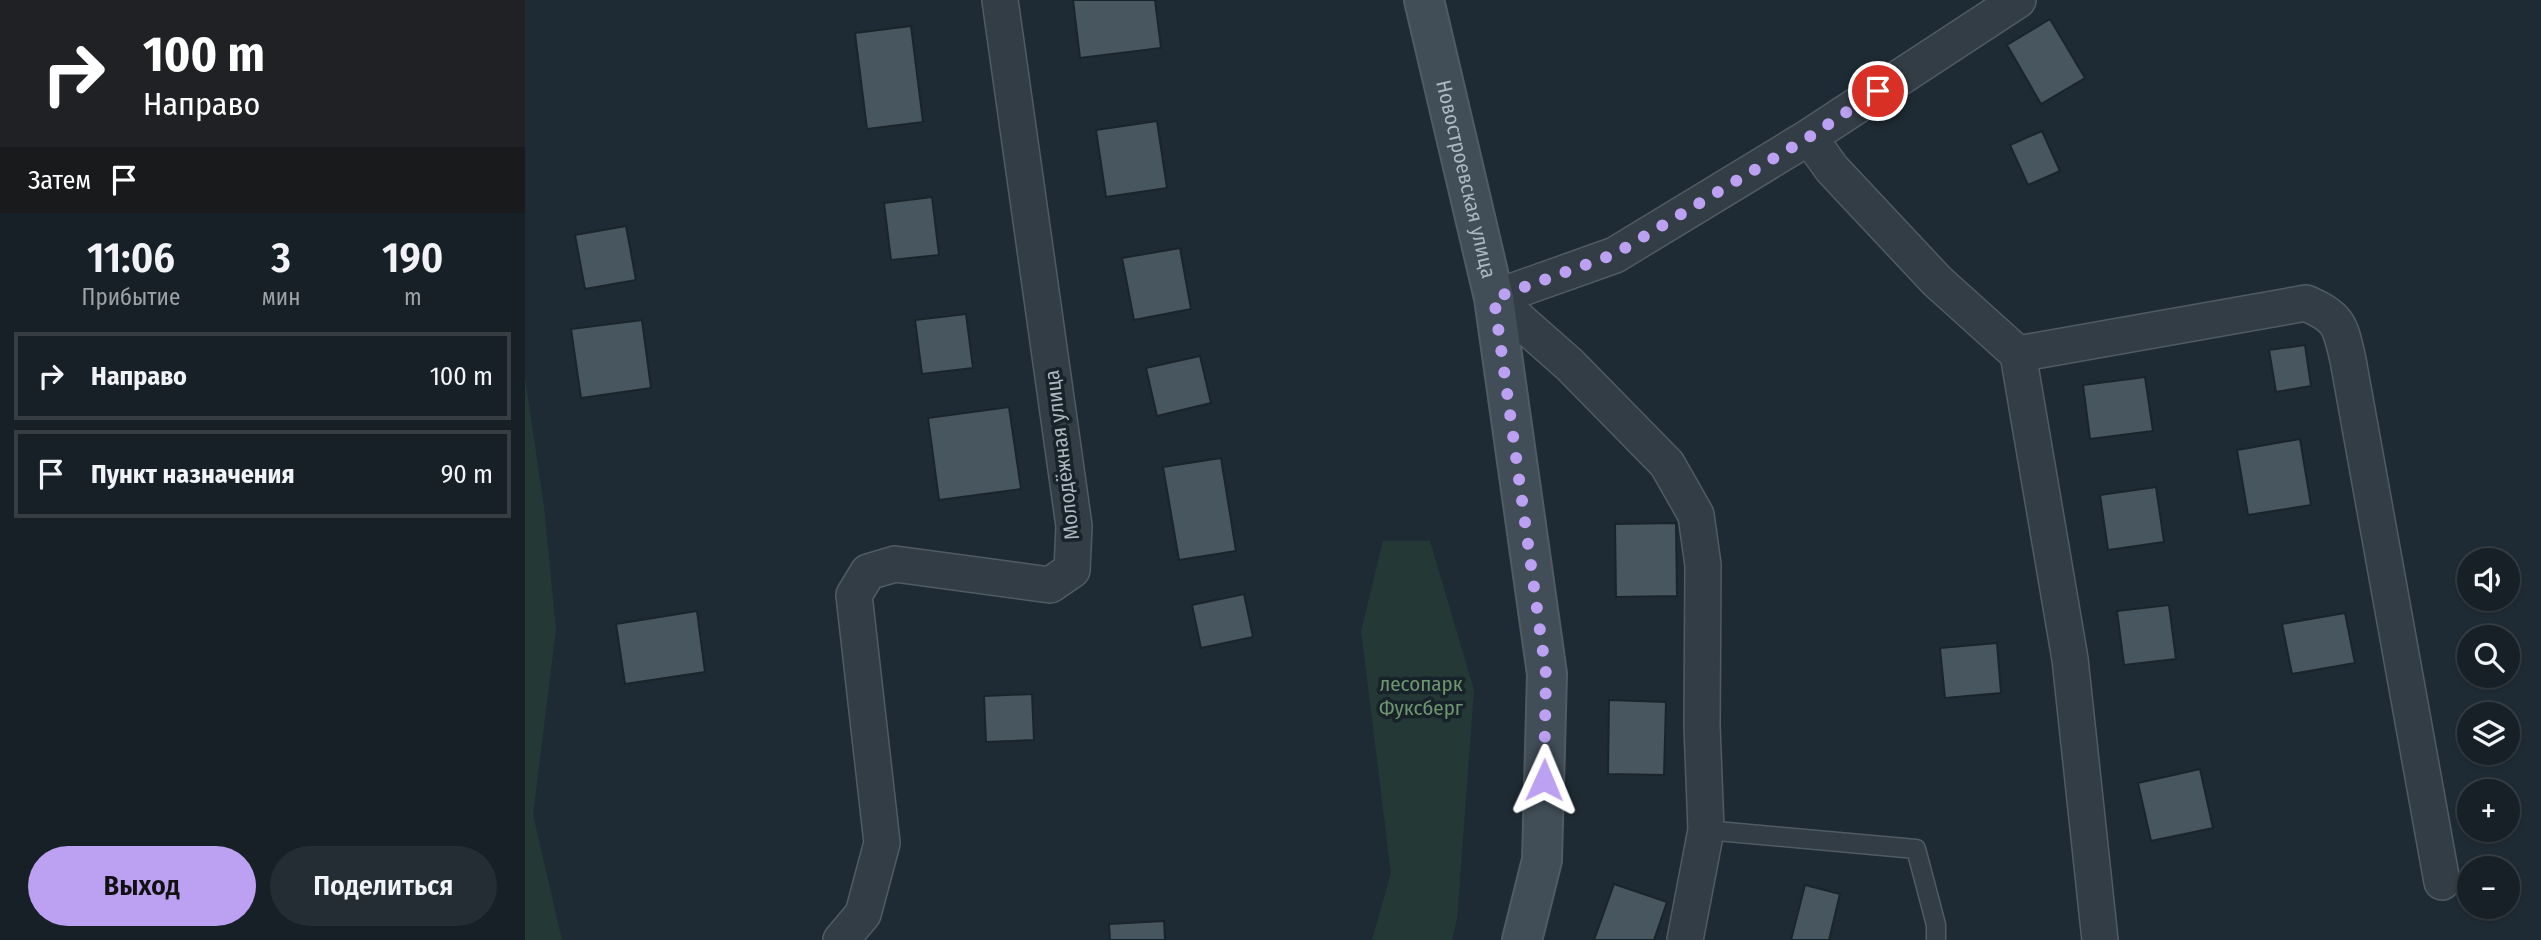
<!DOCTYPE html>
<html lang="ru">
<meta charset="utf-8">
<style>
:root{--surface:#172027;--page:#242d33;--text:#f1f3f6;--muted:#9ea3a7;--line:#363e44;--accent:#bca0f2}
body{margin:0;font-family:"Fira Sans Condensed",sans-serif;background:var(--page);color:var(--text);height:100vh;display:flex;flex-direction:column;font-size:26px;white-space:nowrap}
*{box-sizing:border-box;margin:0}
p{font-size:23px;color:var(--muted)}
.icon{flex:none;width:38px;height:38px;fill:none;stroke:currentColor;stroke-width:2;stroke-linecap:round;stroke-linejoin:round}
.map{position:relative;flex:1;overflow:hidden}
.details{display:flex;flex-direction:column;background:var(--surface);width:525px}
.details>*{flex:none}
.top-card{background:#202124;color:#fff;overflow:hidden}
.buttons{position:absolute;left:1932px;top:548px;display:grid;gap:14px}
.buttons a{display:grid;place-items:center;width:63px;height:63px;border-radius:50%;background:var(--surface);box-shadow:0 2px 5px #0004,0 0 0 2px var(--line);font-size:35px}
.pin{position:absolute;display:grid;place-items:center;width:60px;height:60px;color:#fff;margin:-30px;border:4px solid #fff;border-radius:50%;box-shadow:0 2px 7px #0007}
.me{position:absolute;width:77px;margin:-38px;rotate:1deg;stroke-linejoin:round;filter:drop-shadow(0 0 5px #0008)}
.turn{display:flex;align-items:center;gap:24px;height:147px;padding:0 28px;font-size:32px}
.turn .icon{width:91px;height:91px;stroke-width:2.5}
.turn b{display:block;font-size:49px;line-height:60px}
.then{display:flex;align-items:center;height:66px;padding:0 28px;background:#0003;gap:14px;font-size:26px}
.eta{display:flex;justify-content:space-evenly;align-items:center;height:119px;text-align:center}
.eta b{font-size:42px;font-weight:600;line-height:49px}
.primary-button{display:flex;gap:14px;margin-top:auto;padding:14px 28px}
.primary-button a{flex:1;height:80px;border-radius:42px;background:var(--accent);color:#111;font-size:28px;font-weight:600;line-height:80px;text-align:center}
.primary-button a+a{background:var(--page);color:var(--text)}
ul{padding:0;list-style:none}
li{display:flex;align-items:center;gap:21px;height:88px;margin:0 14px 10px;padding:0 14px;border:4px solid var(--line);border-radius:0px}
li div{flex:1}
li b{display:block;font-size:26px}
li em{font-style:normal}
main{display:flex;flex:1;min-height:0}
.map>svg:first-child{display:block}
.green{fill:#243936}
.building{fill:#485660;stroke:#1a242b;stroke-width:2}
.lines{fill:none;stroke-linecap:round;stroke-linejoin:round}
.lane-casing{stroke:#505b63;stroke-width:21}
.street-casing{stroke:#505b63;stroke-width:38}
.secondary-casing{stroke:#505b63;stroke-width:42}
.lane{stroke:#333d45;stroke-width:18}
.street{stroke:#333d45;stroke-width:35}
.secondary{stroke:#414d57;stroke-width:38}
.route{stroke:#bca0f2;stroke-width:12;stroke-dasharray:0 21.6}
.labels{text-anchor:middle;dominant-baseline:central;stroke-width:7;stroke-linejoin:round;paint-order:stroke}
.street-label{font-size:21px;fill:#acb8c2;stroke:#182229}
.park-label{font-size:21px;fill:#6e9670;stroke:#182229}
</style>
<main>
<section class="details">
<div class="top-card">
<div class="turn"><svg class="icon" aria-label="right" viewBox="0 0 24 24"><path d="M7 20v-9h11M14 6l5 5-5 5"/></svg><div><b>100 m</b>Направо</div></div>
<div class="then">Затем<svg class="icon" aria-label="arrive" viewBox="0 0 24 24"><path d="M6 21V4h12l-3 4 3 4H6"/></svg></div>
</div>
<div class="eta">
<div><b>11:06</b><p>Прибытие</p></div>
<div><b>3</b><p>мин</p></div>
<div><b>190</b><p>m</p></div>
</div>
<ul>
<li><svg class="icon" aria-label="right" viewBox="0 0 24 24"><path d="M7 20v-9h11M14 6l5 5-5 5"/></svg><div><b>Направо</b></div><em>100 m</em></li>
<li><svg class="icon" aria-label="arrive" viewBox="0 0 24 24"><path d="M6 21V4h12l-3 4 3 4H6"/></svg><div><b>Пункт назначения</b></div><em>90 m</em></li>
</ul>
<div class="primary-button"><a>Выход</a><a>Поделиться</a></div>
</section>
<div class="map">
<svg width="2016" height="940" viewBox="0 0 2016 940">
<rect width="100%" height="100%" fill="#1f2b34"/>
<!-- green -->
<path class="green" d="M0,378L19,507L31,629L8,815L37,940H0Z
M858,541H905L949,690L932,919L927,940H847L866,873L836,631Z"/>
<!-- building -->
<path class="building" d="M548,0H630L636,48L555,58Z
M1525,19L1560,78L1516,104L1482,45Z
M386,26L398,122L342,129L330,33Z
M632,121L642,188L581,197L571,130Z
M1517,131L1535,171L1503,185L1485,145Z
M407,197L414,255L366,260L359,203Z
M101,226L111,280L60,289L50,235Z
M655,248L666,309L609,320L597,258Z
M441,314L448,368L397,374L390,320Z
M117,320L126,388L56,398L46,329Z
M1780,345L1786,386L1751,392L1744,350Z
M675,356L686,403L632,416L621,368Z
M1620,377L1628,431L1565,439L1558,385Z
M484,407L496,489L414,500L403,418Z
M1775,439L1786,505L1723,515L1712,450Z
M696,458L711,551L654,560L638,467Z
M1631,487L1639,542L1583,550L1575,495Z
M1151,523L1152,596L1091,597L1090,524Z
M719,594L728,637L676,648L667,605Z
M1644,605L1651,659L1599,665L1592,611Z
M172,611L180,672L100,684L91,624Z
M1820,613L1830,663L1767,674L1757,624Z
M1472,643L1476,693L1420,698L1415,648Z
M507,694L509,740L461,742L459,696Z
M1084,700L1141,702L1139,775L1083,774Z
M1675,769L1688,828L1626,841L1613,783Z
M1089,884L1142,902L1129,940H1069Z
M1280,885L1315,894L1304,940H1266Z
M639,921L640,940H585L584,924Z"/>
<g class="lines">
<!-- lane casing -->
<g class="lane-casing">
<path id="lane" d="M1181,830L1391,849L1411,925V940"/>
</g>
<!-- street casing -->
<g class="street-casing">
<path id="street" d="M1284,137L1307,169L1412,281L1493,354L1545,659L1575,940
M1493,354L1781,303C1815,318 1815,325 1823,360L1917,882
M316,940L338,914L357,843L329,595L343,572L370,564L525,585L547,570L549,526L475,0
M1160,940L1181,830L1177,726L1178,565L1171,515L1142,464L1045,365L969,298L1090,255L1284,137L1493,0"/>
</g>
<!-- secondary casing -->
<g class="secondary-casing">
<g id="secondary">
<path id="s1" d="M899,0L969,298L1022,674L1017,860L997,940"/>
</g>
</g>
<!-- lane -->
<use href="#lane" class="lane"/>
<!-- street -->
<use href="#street" class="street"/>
<!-- secondary -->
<use href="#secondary" class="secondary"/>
</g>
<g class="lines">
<!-- route -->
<path class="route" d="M1019,780L1021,674L969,298L1090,254L1284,137L1353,91"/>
</g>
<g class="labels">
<!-- street labels -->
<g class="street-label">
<text stroke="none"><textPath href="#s1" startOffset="184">Новостроевская улица</textPath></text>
<text transform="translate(537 455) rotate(-97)">Молодёжная улица</text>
</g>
<!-- park labels -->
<g class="park-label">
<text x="896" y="684">лесопарк<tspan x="896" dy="24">Фуксберг</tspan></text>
</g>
</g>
</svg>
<div class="buttons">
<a><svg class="icon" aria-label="sound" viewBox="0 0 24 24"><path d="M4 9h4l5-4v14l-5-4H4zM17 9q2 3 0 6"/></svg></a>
<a><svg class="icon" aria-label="search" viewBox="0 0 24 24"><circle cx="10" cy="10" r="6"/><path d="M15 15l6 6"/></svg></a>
<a><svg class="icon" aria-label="layers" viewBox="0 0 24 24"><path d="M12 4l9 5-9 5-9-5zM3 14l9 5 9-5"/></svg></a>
<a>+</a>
<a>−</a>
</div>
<div class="pin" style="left:1353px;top:91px;background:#d93025"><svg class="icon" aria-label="arrive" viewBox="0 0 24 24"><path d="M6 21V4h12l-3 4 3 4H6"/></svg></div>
<svg class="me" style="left:1019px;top:780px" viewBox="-20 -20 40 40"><path d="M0-17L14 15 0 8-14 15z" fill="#bca0f2" stroke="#fff" stroke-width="4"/></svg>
</div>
</main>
